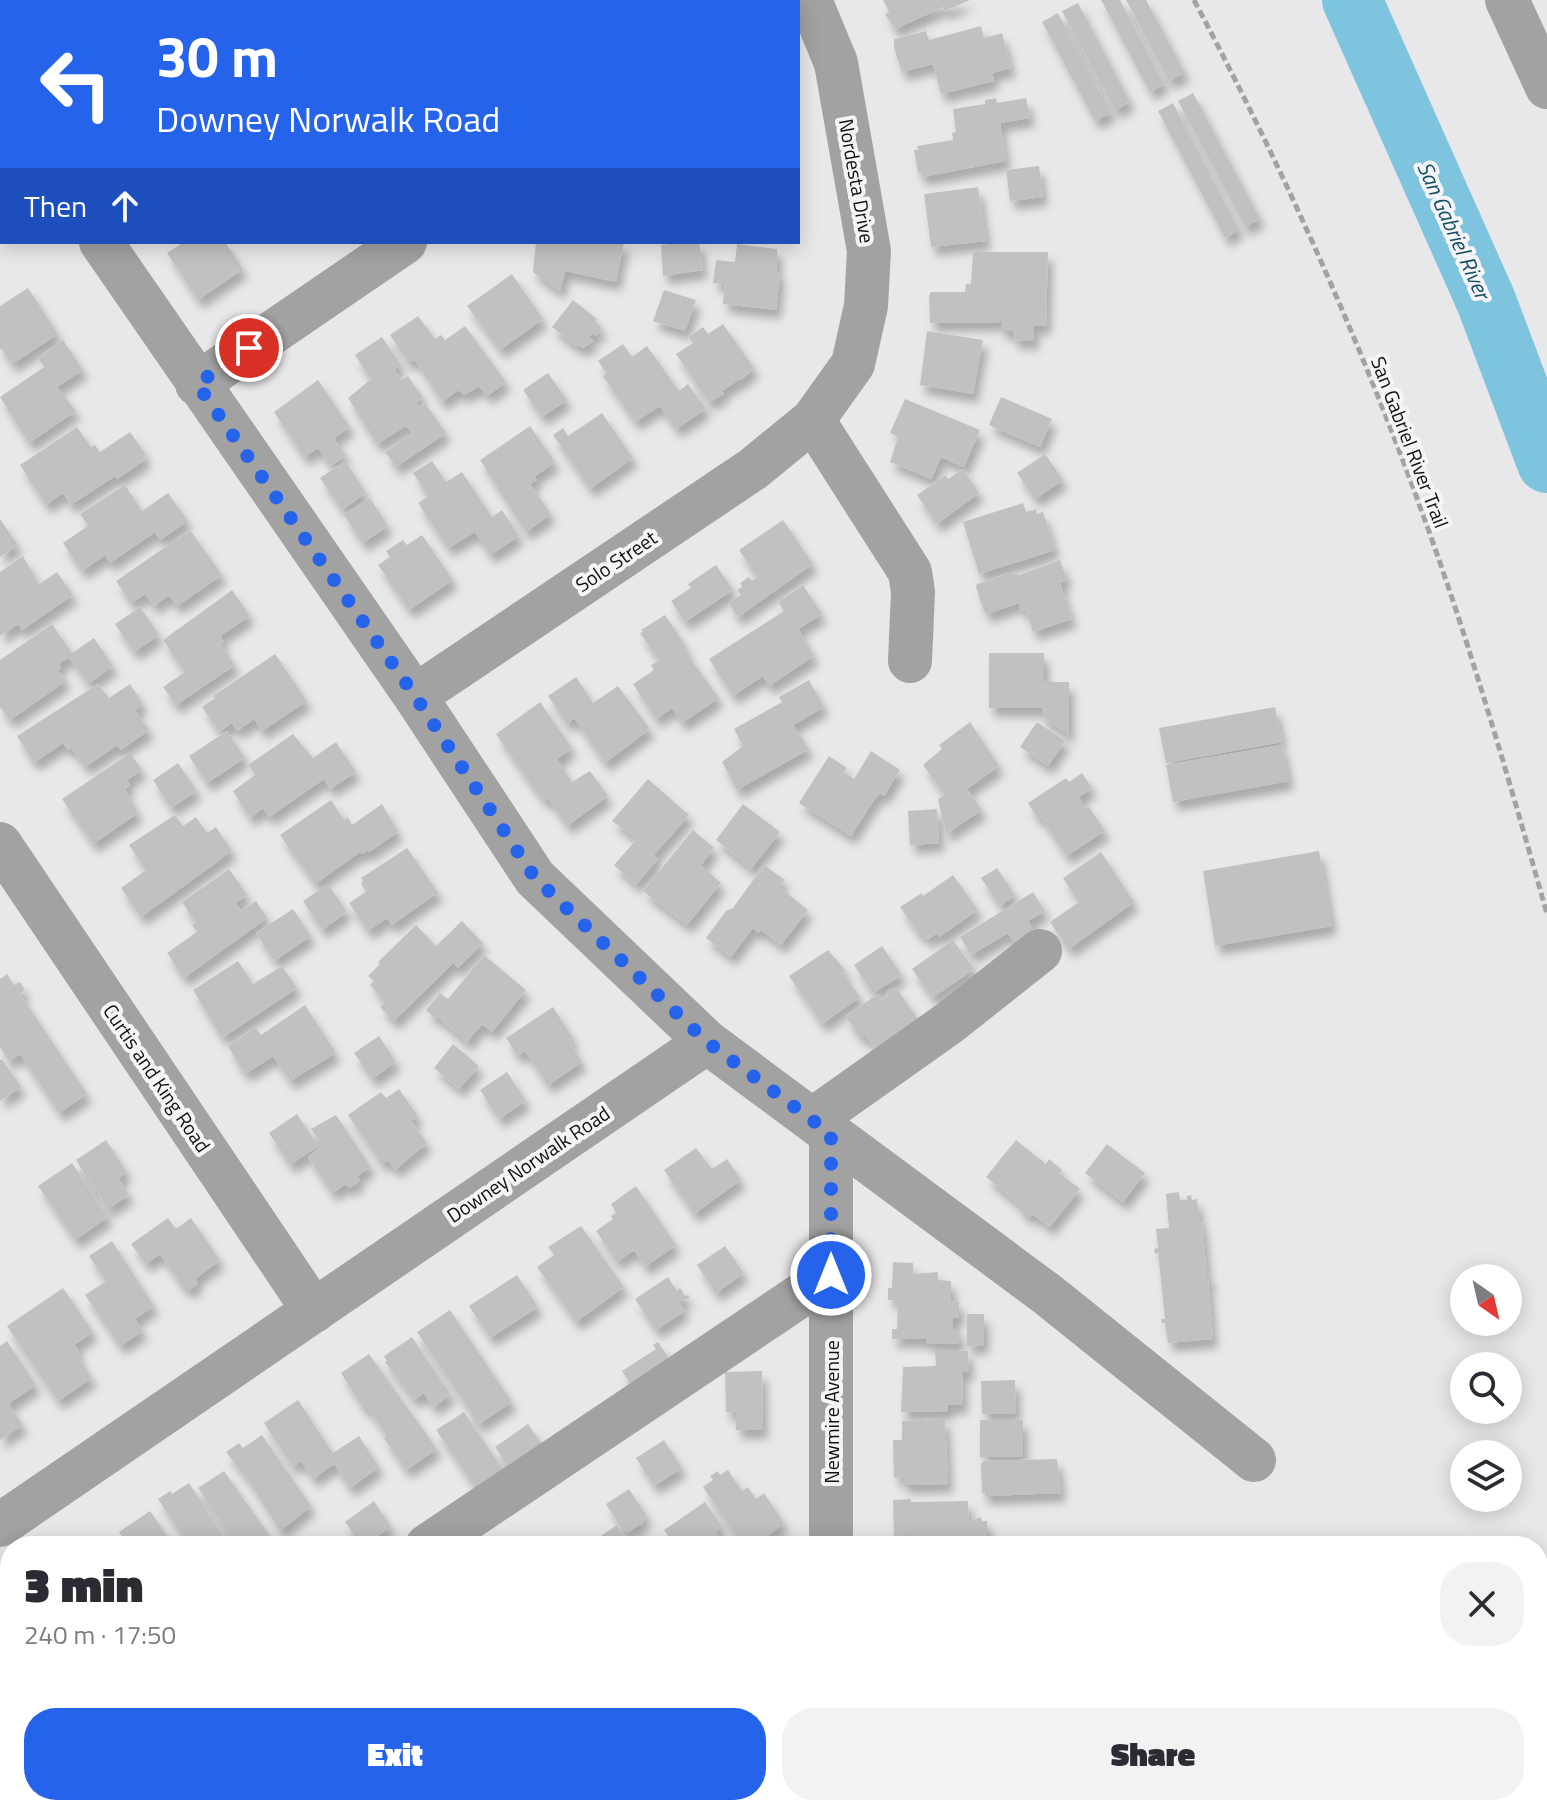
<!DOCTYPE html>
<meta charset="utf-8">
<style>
:root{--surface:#fff;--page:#f2f2f3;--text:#2b2b33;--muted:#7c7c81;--accent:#2563eb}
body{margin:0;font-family:"Titillium Web",sans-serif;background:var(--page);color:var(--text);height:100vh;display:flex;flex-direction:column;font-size:30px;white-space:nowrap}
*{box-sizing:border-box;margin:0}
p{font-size:26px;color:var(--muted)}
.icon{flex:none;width:44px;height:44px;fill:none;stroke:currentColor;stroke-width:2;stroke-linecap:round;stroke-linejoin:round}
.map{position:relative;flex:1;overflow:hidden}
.panel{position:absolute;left:0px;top:1536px;width:1548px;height:280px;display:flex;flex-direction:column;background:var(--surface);border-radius:32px 32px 0 0;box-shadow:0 4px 20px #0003}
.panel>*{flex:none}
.top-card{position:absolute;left:0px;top:0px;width:800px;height:244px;box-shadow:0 4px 20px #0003;background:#2563eb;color:#fff;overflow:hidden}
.needle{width:52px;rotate:146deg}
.buttons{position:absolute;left:1450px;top:1264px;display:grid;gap:16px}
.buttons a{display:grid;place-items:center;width:72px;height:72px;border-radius:50%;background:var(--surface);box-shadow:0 4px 20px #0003;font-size:40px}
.pin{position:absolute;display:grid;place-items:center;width:68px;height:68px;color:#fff;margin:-34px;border:4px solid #fff;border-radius:50%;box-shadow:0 2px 8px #0007}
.me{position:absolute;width:88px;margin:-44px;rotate:0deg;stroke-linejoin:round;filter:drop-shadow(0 0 6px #0008)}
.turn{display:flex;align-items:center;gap:28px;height:168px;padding:0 24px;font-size:36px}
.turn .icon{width:104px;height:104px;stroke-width:2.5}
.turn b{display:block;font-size:56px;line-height:68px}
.then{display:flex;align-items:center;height:76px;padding:0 24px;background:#0003;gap:16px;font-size:30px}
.round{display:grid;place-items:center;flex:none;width:84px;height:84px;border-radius:32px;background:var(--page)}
.headline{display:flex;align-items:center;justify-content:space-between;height:136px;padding:0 24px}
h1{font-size:48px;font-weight:800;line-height:60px}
.primary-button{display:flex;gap:16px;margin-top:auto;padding:16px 24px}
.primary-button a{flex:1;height:92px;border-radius:32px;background:var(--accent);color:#fff;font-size:32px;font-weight:800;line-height:92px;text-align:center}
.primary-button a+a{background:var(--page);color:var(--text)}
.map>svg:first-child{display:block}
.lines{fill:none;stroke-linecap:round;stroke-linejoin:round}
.river{stroke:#7fc4df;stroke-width:60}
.building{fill:#c3c1c0;filter:url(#shadow)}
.path{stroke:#a2a2a4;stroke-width:5;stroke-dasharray:8 4;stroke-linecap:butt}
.minor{stroke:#a2a2a2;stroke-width:44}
.route{stroke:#2563eb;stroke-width:14;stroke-dasharray:0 25.2}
.labels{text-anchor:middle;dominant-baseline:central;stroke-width:8;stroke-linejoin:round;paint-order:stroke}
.street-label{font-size:20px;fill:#101011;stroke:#f5f5f7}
.water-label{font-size:22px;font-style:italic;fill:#144e61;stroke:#f5f5f7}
</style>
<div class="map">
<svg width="1547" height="1816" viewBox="0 0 1547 1816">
<defs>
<filter id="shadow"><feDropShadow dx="5" dy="9" stdDeviation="4" flood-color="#0004"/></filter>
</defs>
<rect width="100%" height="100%" fill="#e8e8ea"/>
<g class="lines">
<!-- river -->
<path class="river" d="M1352,0L1486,301L1547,463"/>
</g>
<!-- building -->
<path class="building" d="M883,0H970L945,11L943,7L895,29L885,14L889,12Z
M1101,0H1120L1164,84L1150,92Z
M1126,0H1146L1185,73L1169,81Z
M1078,3L1130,102L1115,110L1062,11Z
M1058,13L1111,113L1095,121L1042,22Z
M981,26L984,38L1002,33L1011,68L992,73L994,81L941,94L933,64L902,72L894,48V39L926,31L929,40Z
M1193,93L1260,219L1245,227L1178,101Z
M996,98L997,103L1026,98L1030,118L1000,123L1006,161L922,177L921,172L918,173L914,150H918L917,146L953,140L952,133L956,132L953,109L985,104V100Z
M1173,103L1239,230L1225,238L1158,111Z
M1039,166L1043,197L1010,201L1006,170Z
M978,187L986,241L931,247L924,194Z
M184,242H225L243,269L198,300L167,253Z
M536,242H624L616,282L565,271L560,291L533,272Z
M684,242H699L703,270L663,276L661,245Z
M737,244L777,249V272H780L776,310L723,304L725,284L713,283L716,260L735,262Z
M973,252H1048L1046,326L1034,325V341L1013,340V331H1001V322L930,323L929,295L931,292H965L966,284H971Z
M512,274L543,319L500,350L467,306Z
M28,288L58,334L12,364L2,349L0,350V306Z
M664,290L696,300L685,331L653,321Z
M573,300L597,319L595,322L602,328L596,336L592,333L589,337L594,341L583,348L579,345L577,347L552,327Z
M418,316L435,339L441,335L445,340L465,326L506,382L487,396L479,386L465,395L458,390L442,402L415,360L408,362L390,335Z
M723,324L754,368L741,380L740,379L722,391L724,394L709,402L676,354L693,343L688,337L703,327L708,334Z
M927,331L983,340L973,394L920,385Z
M382,337L401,365L394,369L401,380L408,376L423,398L416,402L419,407L425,403L446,433L396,467L385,452L412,433L406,426L377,444L348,398L370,380L373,382L355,355Z
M63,340L83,370L57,387L76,411L29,443L0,397L44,367L38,358Z
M623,344L632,357L647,346L679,391L688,384L706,409L676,429L660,406L635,422L603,376L607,374L598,361Z
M548,373L567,400L542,417L523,390Z
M318,380L350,427L334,438L346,456L331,466L318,448L304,457L274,412Z
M1001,397L1052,419L1040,447L989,425Z
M905,399L980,430L964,467L941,457L931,479L890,462L898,437L890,433Z
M602,413L633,458L590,489L553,435L563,428L568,436Z
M530,426L555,462L534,477L537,480L530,484L551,514L526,532L480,460Z
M77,427L91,447L95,445L100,452L130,432L146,455L143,457L145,460L117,479L115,476L71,505L63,493L46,505L20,465Z
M1045,454L1063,480L1035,499L1017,473Z
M345,461L366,493L342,510L320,478Z
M432,461L446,482L462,472L492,517L502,510L519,536L490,555L475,532L448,548L418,503L428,496L413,473Z
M963,469L979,493L937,524L917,495L946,475L948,479Z
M125,485L142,511L168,493L188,521L160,540L155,532L110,563L105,555L82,571L63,543L88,526L80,514Z
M370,498L388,526L363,543L344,515Z
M1023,503L1026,512L1036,509L1037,514L1043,512L1055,550L979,574L963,522Z
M0,519L18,545L0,557Z
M783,520L813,564L738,617L728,603L741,595L737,590L742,587L740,583L749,577L752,581L757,577L739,550Z
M190,530L222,575L177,606L169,595L154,606L145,594L131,603L116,581Z
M422,535L453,580L409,610L378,565L390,557L386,551L403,540L407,545Z
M23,556L39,584L57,572L73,595L22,630L18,624L0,636V572Z
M1060,560L1067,580L1060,583L1072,619L1033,632L1026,610L1021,611L1019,603L987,614L984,611L976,587L977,584L1010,573L1019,575Z
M716,565L733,590L685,622L671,601L691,588L688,584Z
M803,585L822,614L798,629L814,656L769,686L763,676L733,696L709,659L784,611L778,602Z
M232,590L250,616L220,636L224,642L221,645L235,665L176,705L163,687L185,672L163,640Z
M140,607L159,635L134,652L115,624Z
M665,615L685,645L687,654L719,698L682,723L672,708L656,719L633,684L654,670L651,665L659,661L640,633L643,632L641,630Z
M52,624L72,653L94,638L113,666L88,684L69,657L59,664L61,668L58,670L66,681L10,720L0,707V660Z
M989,653H1044V682H1069V735L1042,717V708H989Z
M275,654L307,701L262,731L254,719L237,731L232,723L219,732L202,707L215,698L213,696Z
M576,677L593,703L618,686L650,729L605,763L574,718L567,724L548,696Z
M809,680L824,707L793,725L809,749L737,790L722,762L743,746L734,729L782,702L779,697Z
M98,684L109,698L130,684L143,704L135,710L149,730L121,750L117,745L85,767L71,748L68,750L63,743L35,762L32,760L17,736Z
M540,702L572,748L557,759L572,782L590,771L608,796L567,826L548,798L544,801L527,779L496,734Z
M1275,707L1282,742L1166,763L1159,728Z
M970,722L999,766L967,789L982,810L946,834L938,799L945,795L923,765L942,749L939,745Z
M1037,722L1065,741L1048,766L1020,747Z
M227,731L245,758L207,783L189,756Z
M293,734L313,758L336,742L356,772L330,789L324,779L269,817L263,808L250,818L233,791L255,775L248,765Z
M1282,745L1289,781L1173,802L1166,765Z
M871,751L900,770L884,796L880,793L874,800L851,836L799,803L829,756L847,768L841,776L844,778L846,774L854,779Z
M130,753L142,770L127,780L130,785L125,789L138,813L93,844L62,799Z
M178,763L197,791L171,808L153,780Z
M1082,773L1092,788L1079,797L1086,809L1089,807L1105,831L1066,856L1041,817L1038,819L1028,803L1066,778L1069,782Z
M648,779L689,815L654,855L658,859L636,885L614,865L637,839L612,821Z
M331,800L344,820L348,817L352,825L382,804L398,832L369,852L368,850L362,854L360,852L315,884L280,835Z
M743,804L780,832L751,869L716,840Z
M937,809L939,843L910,845L908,811Z
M175,815L183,826L196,817L207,833L216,827L232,851L141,917L121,888L146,870L129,845Z
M693,830L714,848L701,865L721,883L687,925L643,891Z
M407,848L439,894L434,895L392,925L387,918L368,931L349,903L366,892L361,883L363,881L361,878Z
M1319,851L1332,926L1215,946L1203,871Z
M1101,852L1134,902L1069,949L1050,922L1079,902L1063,878Z
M764,865L785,880L779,887L808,910L781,945L761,930L758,933L753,928L731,957L706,938L726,911L733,908Z
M997,868L1015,895L1000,906L981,878Z
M229,869L247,895L236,903L241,911L256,901L267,918L184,978L167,953L197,932L192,925L196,923L182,902Z
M953,875L978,910L939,937L937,933L927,940L922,933L920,935L900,907L922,893L923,896Z
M328,884L347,912L322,930L303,901Z
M1033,892L1045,911L1028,921L1036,934L1016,946L1008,933L971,955L960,937Z
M293,909L311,936L274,961L256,933Z
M462,921L483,943L458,968L453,963L394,1021L380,1007L386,1001L370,985L374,981L368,976L380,964L378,962L416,925L436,946Z
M953,940L974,969L932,998L912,969Z
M882,946L902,975L873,993L854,965Z
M828,950L846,971L843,973L860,997L822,1024L789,976Z
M484,955L526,990L492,1032L482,1024L467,1042L435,1015L434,1018L426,1010L440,993L448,999Z
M238,961L253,984L282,966L297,988L222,1038L193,990Z
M7,974L14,985L20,982L25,990L20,994L87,1094L59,1113L20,1054L9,1061L0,1047V979Z
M893,988L897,989L927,1032L884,1061L865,1035L861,1038L845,1016L878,994L882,1000L888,996L886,993Z
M305,1005L336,1053L290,1081L273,1056L247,1073L240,1067L228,1046L255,1027L261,1035Z
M553,1007L573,1038L570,1040L572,1046L582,1062L548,1085L525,1051L518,1056L506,1038Z
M379,1036L396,1062L372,1079L354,1053Z
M453,1044L479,1066L459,1089L434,1068Z
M2,1059L21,1087L0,1101V1060Z
M507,1072L526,1101L499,1119L480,1090Z
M399,1089L418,1116L411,1121L427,1143L395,1170L388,1160L382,1164L348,1115L381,1092L386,1098Z
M297,1114L318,1146L290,1165L269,1133Z
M336,1115L371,1167L357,1176L360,1181L349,1188L346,1184L332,1193L308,1157L323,1146L311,1129Z
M106,1140L127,1172L114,1182L119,1179L129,1195L108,1209L98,1193L103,1188L96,1192L76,1160Z
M1016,1140L1046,1164L1049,1159L1062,1170L1059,1173L1080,1189L1050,1227L1032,1214L1030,1217L1017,1208L1020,1205L986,1177Z
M1107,1144L1145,1173L1123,1202L1085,1173Z
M696,1148L712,1169L727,1159L741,1180L694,1214L664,1170Z
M72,1163L108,1217L75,1240L38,1186Z
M636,1186L676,1245L645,1267L634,1250L617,1262L596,1231L613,1219L611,1216L616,1213L611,1204Z
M1179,1192L1180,1200H1187V1196L1191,1195L1192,1200L1197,1199L1200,1223L1202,1222L1207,1277H1211V1282H1208L1213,1339L1168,1343L1165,1323H1162L1161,1319H1165L1158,1253L1155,1254L1154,1249L1158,1248L1156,1229L1169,1228L1166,1194Z
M168,1218L176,1229L191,1218L220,1260L195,1279L198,1284L189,1290L185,1286L183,1287L160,1254L146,1264L131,1244Z
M581,1226L624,1287L576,1322L537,1267L554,1255L548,1247Z
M112,1241L154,1306L135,1319L143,1331L120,1346L85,1295L106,1281L89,1256Z
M725,1246L744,1273L716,1293L697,1265Z
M893,1262L913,1263V1274L938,1272V1280L951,1281V1302L959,1301V1318H953V1329H959V1344L926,1343V1339H892V1329H897L898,1300H888V1288H892Z
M517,1275L538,1307L490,1338L469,1306Z
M668,1277L677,1291L680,1288L685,1296L688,1295L690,1298L679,1302L685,1311L656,1330L635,1299Z
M63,1288L93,1332L74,1345L79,1351L78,1357L92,1378L58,1401L7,1326Z
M450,1310L512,1402L479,1424L417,1332Z
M967,1314H984V1345L967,1346Z
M412,1337L451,1395L433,1407L424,1393L414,1400L385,1362L387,1361L384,1356Z
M7,1341L36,1385L8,1404L23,1425L0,1440V1346Z
M658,1342L678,1372L639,1398L622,1371L656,1349L653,1345Z
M935,1351H968L969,1372H962L963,1405H948V1411L901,1412L903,1367L936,1366Z
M369,1354L437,1449L406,1470L384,1438L387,1436L367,1407L364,1409L341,1373Z
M762,1371L763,1430H736V1413L726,1412L725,1372Z
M1015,1380L1016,1413L982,1414L981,1381Z
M298,1400L333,1453L359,1436L379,1467L350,1488L334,1464L313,1479L301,1461L293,1467L264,1423Z
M464,1412L508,1477L481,1496L436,1430Z
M945,1419L948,1484L903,1485V1477L894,1478L893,1440H902V1421Z
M980,1420H1023V1456L980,1457Z
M528,1424L548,1453L515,1476L495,1447Z
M262,1435L311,1506L280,1531L249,1481L226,1452L239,1443L243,1448Z
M664,1440L682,1468L654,1486L636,1458Z
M1057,1459L1061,1493L985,1496V1493H982L981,1464L984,1461Z
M728,1470L742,1491L748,1487L756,1499L764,1493L784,1523L755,1546H743L703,1487L713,1480L710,1476L718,1471L720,1475Z
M224,1471L275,1543L271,1546H237L198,1488Z
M189,1483L230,1546H184L180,1540L184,1538L158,1499L170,1491L172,1494Z
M629,1489L647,1516L643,1519L644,1522L628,1532L626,1529L623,1531L606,1504Z
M911,1499V1502L968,1501L969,1521L981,1517L982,1521H987V1546H912L911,1535L894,1536L893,1500Z
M374,1501L391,1527L362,1546L345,1522Z
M705,1502L722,1526L715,1531L725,1546H675L664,1530Z
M150,1511L174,1546H128L119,1532Z
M617,1525L631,1546H599L595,1540Z
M99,1536L106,1546H85Z
M10,1591V1611L1,1598Z
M267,1806H333L340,1816H274Z
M337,1806H390L376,1816H344Z
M642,1806H688L696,1816H650Z
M705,1806H752L737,1816H712Z
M1113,1806H1154V1816H1113Z
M1185,1806H1223V1816H1185Z
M1226,1806H1263L1264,1816H1226Z"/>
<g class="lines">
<!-- path -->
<path class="path" d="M1194,0C1303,206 1397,424 1468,647C1496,735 1522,825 1547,914"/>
<!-- minor -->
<path class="minor" d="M1507,0L1547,87
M68,2L71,0
M0,48L2,47
M0,93L2,96
M101,242L415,696L535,878L707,1042L1047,1294L1254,1460
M197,384L405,242
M813,420L910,572L913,592L910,661
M415,696L753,469L813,420L853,364L866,306L869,251L836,63L810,0
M0,844L314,1311
M812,1120L949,1023L1040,951
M831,1134V1546
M0,1525L707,1042
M427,1546L831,1275
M834,1806V1816
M25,1816L39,1806
M491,1816L506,1806"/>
</g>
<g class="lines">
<!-- route -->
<path class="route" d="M249,348L197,384L415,696L535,878L707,1042L831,1134V1275"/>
</g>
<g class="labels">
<!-- street labels -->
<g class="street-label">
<text transform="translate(857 181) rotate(80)">Nordesta Drive</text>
<text transform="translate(1410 442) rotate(69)">San Gabriel River Trail</text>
<text transform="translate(616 561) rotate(-34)">Solo Street</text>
<text transform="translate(157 1078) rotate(56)">Curtis and King Road</text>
<text transform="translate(528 1164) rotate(-34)">Downey Norwalk Road</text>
<text transform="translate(831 1412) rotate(-90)">Newmire Avenue</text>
</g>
<!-- water labels -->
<g class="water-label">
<text transform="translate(1454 230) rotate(66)">San Gabriel River</text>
</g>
</g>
</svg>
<div class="buttons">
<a><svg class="needle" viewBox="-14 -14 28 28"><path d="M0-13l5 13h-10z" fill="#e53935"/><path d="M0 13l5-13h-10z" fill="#7c7c81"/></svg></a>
<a><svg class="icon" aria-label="search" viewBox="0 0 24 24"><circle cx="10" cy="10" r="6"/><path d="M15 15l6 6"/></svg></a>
<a><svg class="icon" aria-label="layers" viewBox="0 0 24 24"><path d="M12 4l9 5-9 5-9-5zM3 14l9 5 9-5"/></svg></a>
</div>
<div class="pin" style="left:249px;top:348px;background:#d93025"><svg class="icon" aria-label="arrive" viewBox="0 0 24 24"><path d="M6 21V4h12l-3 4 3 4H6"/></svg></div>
<svg class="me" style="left:831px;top:1275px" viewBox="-20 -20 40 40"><circle r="17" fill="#2563eb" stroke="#fff" stroke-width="3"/><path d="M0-11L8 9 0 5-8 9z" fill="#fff"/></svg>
<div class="top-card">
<div class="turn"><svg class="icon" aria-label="left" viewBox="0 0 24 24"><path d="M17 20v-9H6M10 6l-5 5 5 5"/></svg><div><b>30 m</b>Downey Norwalk Road</div></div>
<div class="then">Then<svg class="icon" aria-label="ahead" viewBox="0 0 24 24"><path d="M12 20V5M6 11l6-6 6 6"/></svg></div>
</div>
<section class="panel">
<div class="headline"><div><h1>3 min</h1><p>240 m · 17:50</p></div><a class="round"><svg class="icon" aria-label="close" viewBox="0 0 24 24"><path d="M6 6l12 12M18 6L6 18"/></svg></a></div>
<div class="primary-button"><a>Exit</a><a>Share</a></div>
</section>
</div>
